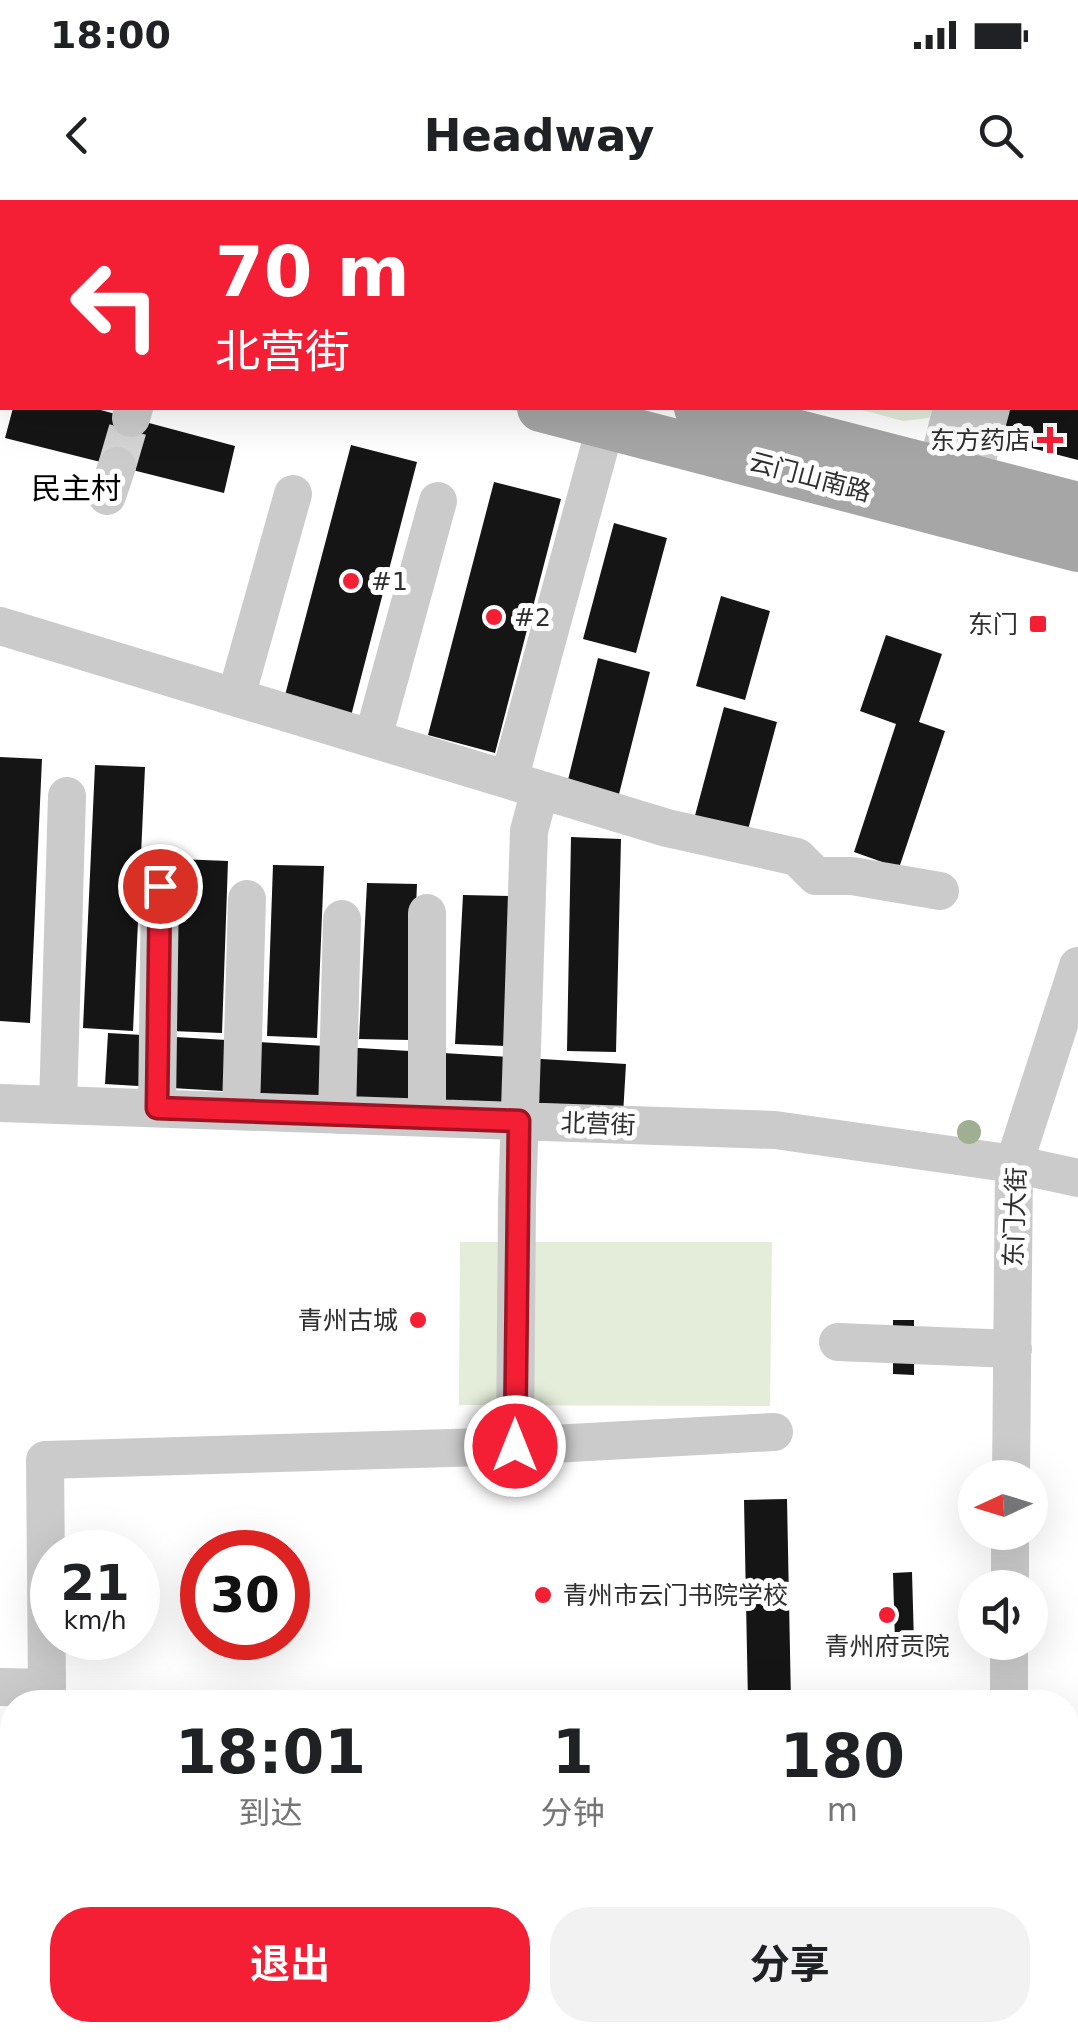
<!DOCTYPE html>
<html lang="zh">
<meta charset="utf-8">
<style>
:root{--surface:#fff;--page:#f2f2f2;--text:#202124;--muted:#757577;--accent:#f51f35}
body{margin:0;font-family:"DejaVu Sans","Noto Sans SC",sans-serif;background:var(--page);color:var(--text);height:100vh;display:flex;flex-direction:column;font-size:38px;white-space:nowrap}
*{box-sizing:border-box;margin:0}
p{font-size:32px;color:var(--muted)}
.icon{flex:none;width:55px;height:55px;fill:none;stroke:currentColor;stroke-width:2;stroke-linecap:round;stroke-linejoin:round}
.map{position:relative;flex:1;overflow:hidden}
.side{position:absolute;left:0px;top:1490px;width:1080px;height:352px;display:flex;flex-direction:column;background:var(--surface);border-radius:40px 40px 0 0;box-shadow:0 10px 40px #0002}
.side>*{flex:none}
.top-card{position:absolute;left:0px;top:0px;width:1080px;height:210px;box-shadow:0 10px 40px #0002;background:#f51f35;color:#fff;overflow:hidden}
.needle{width:65px;rotate:266deg}
.fabs{position:absolute;left:958px;top:1260px;display:grid;gap:20px}
.fabs a{display:grid;place-items:center;width:90px;height:90px;border-radius:50%;background:var(--surface);box-shadow:0 10px 40px #0002;font-size:50px}
.speed{position:absolute;left:30px;top:1330px;display:flex;gap:20px;font-size:50px;font-weight:700;text-align:center}
.speed>*{display:grid;place-content:center;width:130px;height:130px;border-radius:50%;background:var(--surface);box-shadow:0 10px 40px #0002;line-height:1}
.speed small{font-size:25px;font-weight:400}
.speed .limit{border:15px solid #d22;background:#fff;color:#111}
.pin{position:absolute;display:grid;place-items:center;width:85px;height:85px;color:#fff;margin:-42px;border:5px solid #fff;border-radius:50%;box-shadow:0 2px 10px #0007}
.me{position:absolute;width:110px;margin:-55px;rotate:0deg;stroke-linejoin:round;filter:drop-shadow(0 0 8px #0008)}
.turn{display:flex;align-items:center;gap:35px;height:210px;padding:0 50px;font-size:45px}
.turn .icon{width:130px;height:130px;stroke-width:2.5}
.turn b{display:block;font-size:70px;line-height:85px}
.eta{display:flex;justify-content:space-evenly;align-items:center;height:170px;text-align:center}
.eta b{font-size:60px;font-weight:700;line-height:70px}
.primary-button{display:flex;gap:20px;margin-top:auto;padding:20px 50px}
.primary-button a{flex:1;height:115px;border-radius:40px;background:var(--accent);color:#fff;font-size:40px;font-weight:700;line-height:115px;text-align:center}
.primary-button a+a{background:var(--page);color:var(--text)}
.status{display:flex;justify-content:space-between;align-items:center;height:70px;padding:0 50px;background:var(--surface);direction:ltr}
.status svg{height:28px;fill:currentColor}
header{display:flex;justify-content:space-between;align-items:center;height:130px;padding:0 50px;background:var(--surface);font-size:45px;font-weight:700}
.map>svg:first-child{display:block}
.green{fill:#e4edda}
.water{fill:#c4dfee}
.building{fill:#151515}
.lines{fill:none;stroke-linecap:round;stroke-linejoin:round}
.minor-tunnel{stroke:#d5d5d5;stroke-width:38;stroke-dasharray:38 19;stroke-linecap:butt}
.path{stroke:#cbcbcb;stroke-width:6;stroke-dasharray:5 5;stroke-linecap:butt}
.minor{stroke:#cbcbcb;stroke-width:38}
.major{stroke:#a6a6a6;stroke-width:48}
.tree{fill:#a0af91}
.route-casing{stroke:#9f1422;stroke-width:25}
.route{stroke:#f51f35;stroke-width:18}
.poi-dot{fill:#f51f35;stroke:#fff;stroke-width:4}
.labels{text-anchor:middle;dominant-baseline:central;stroke-width:10;stroke-linejoin:round;paint-order:stroke}
.poi-label{font-size:25px;fill:#2e2e2e;stroke:#fff;text-anchor:end}
.street-label{font-size:25px;fill:#2e2e2e;stroke:#fff}
.quarter-label{font-size:30px;fill:#000;stroke:#fff}
</style>
<div class="status"><b>18:00</b><svg viewBox="0 0 49 12"><path d="M0 12V9h3v3zM5 12V6h3v6zM10 12V3h3v9zM15 12V0h3v12zM26 1h20v11H26zM47 4h2v5h-2z"/></svg></div>
<header><svg class="icon" aria-label="back" viewBox="0 0 24 24"><path d="M15 5l-7 7 7 7"/></svg>Headway<svg class="icon" aria-label="search" viewBox="0 0 24 24"><circle cx="10" cy="10" r="6"/><path d="M15 15l6 6"/></svg></header>
<div class="map">
<svg width="1078" height="1842" viewBox="0 0 1078 1842">
<rect width="100%" height="100%" fill="#fff"/>
<!-- green -->
<path class="green" d="M110,0H976L975,2Z
M855,208H933L929,218L903,221Z
M460,1042H772L770,1206L459,1205Z"/>
<!-- water -->
<path class="water" d="M331,0H881L883,2H340Z"/>
<!-- building -->
<path class="building" d="M13,208H93L235,246L224,293L5,238Z
M1001,208H1078V260L993,238Z
M351,245L417,262L351,516L284,499Z
M494,282L561,299L495,553L428,535Z
M614,323L667,338L636,453L583,439Z
M721,396L770,411L745,500L696,486Z
M886,435L942,454L919,522L945,531L899,668L854,652L896,524L860,511Z
M598,458L650,472L616,606L565,592Z
M724,507L777,522L746,637L693,623Z
M0,557L42,559L30,823L0,821Z
M95,565L145,567L133,831L83,828Z
M571,637L621,639L616,852L567,851Z
M178,659L228,661L222,833L171,831Z
M273,665L324,666L317,838L267,836Z
M367,683L417,684L410,840L359,839Z
M463,695L511,696L506,846L455,844Z
M108,833L626,864L623,915L105,884Z
M893,1120H914V1175L893,1174Z
M787,1299L791,1502H748L744,1300Z
M912,1372L914,1443H895L893,1373Z"/>
<g class="lines">
<!-- minor-tunnel -->
<path class="minor-tunnel" d="M117,266L131,218"/>
<!-- path -->
<path class="path" d="M216,0L222,2
M493,2V0"/>
<!-- minor -->
<path class="minor" d="M999,2V0
M1078,145V143
M131,218L134,208
M937,269L952,208
M972,278L991,208
M107,296L117,266
M0,426L667,628L797,657L816,676H852L940,691
M236,497L293,294
M373,538L438,301
M509,580L606,224
M0,903L775,930L1014,964L1078,978
M58,905L67,596
M157,908L160,686
M241,911L247,699
M337,915L342,719
M427,918V713
M838,1142L1013,1149
M515,1246L517,1003L529,631L540,590
M1011,1278L1014,964L1078,766
M1010,1388V1332
M1009,1442V1502
M0,1487L47,1488L45,1260L515,1246L774,1232
M1068,1590H1078
M1010,1830V1842
M151,1832L152,1842"/>
<!-- major -->
<path class="major" d="M0,27L2,28
M0,69L2,70
M541,208L1078,348
M698,208L1078,306"/>
</g>
<!-- trees -->
<circle class="tree" cx="969" cy="932" r="12"/>
<g class="lines">
<!-- route casing -->
<g class="route-casing">
<path id="route" d="M160,686L157,908L519,921L515,1246"/>
</g>
<!-- route -->
<use href="#route" class="route"/>
</g>
<!-- markers -->
<g class="poi-dot">
<path d="M1045 225h10v10h10v10h-10v10h-10v-10h-10v-10h10z"/>
<circle cx="351" cy="381" r="10"/>
<circle cx="494" cy="417" r="10"/>
<rect x="1028" y="414" width="20" height="20" rx="5"/>
<circle cx="418" cy="1120" r="10"/>
<circle cx="543" cy="1395" r="10"/>
<circle cx="887" cy="1415" r="10"/>
</g>
<g class="labels">
<!-- poi labels -->
<g class="poi-label">
<text x="1030" y="240">东方药店</text>
<text x="371" y="381" text-anchor="start">#1</text>
<text x="514" y="417" text-anchor="start">#2</text>
<text x="1018" y="424">东门</text>
<text x="398" y="1120">青州古城</text>
<text x="563" y="1395" text-anchor="start">青州市云门书院学校</text>
<text x="887" y="1446" text-anchor="middle">青州府贡院</text>
</g>
<!-- street labels -->
<g class="street-label">
<text transform="translate(810 277) rotate(15)">云门山南路</text>
<text transform="translate(598 924) rotate(2)">北营街</text>
<text transform="translate(1015 1017) rotate(-88)">东门大街</text>
</g>
<!-- quarter labels -->
<g class="quarter-label">
<text x="76" y="288">民主村</text>
</g>
</g>
</svg>
<div class="fabs">
<a><svg class="needle" viewBox="-14 -14 28 28"><path d="M0-13l5 13h-10z" fill="#e53935"/><path d="M0 13l5-13h-10z" fill="#757577"/></svg></a>
<a><svg class="icon" aria-label="sound" viewBox="0 0 24 24"><path d="M4 9h4l5-4v14l-5-4H4zM17 9q2 3 0 6"/></svg></a>
</div>
<div class="speed"><div>21<small>km/h</small></div><div class="limit">30</div></div>
<div class="pin" style="left:160px;top:686px;background:#d93025"><svg class="icon" aria-label="arrive" viewBox="0 0 24 24"><path d="M6 21V4h12l-3 4 3 4H6"/></svg></div>
<svg class="me" style="left:515px;top:1246px" viewBox="-20 -20 40 40"><circle r="17" fill="#f51f35" stroke="#fff" stroke-width="3"/><path d="M0-11L8 9 0 5-8 9z" fill="#fff"/></svg>
<div class="top-card">
<div class="turn"><svg class="icon" aria-label="left" viewBox="0 0 24 24"><path d="M17 20v-9H6M10 6l-5 5 5 5"/></svg><div><b>70 m</b>北营街</div></div>
</div>
<section class="side">
<div class="eta">
<div><b>18:01</b><p>到达</p></div>
<div><b>1</b><p>分钟</p></div>
<div><b>180</b><p>m</p></div>
</div>
<div class="primary-button"><a>退出</a><a>分享</a></div>
</section>
</div>
